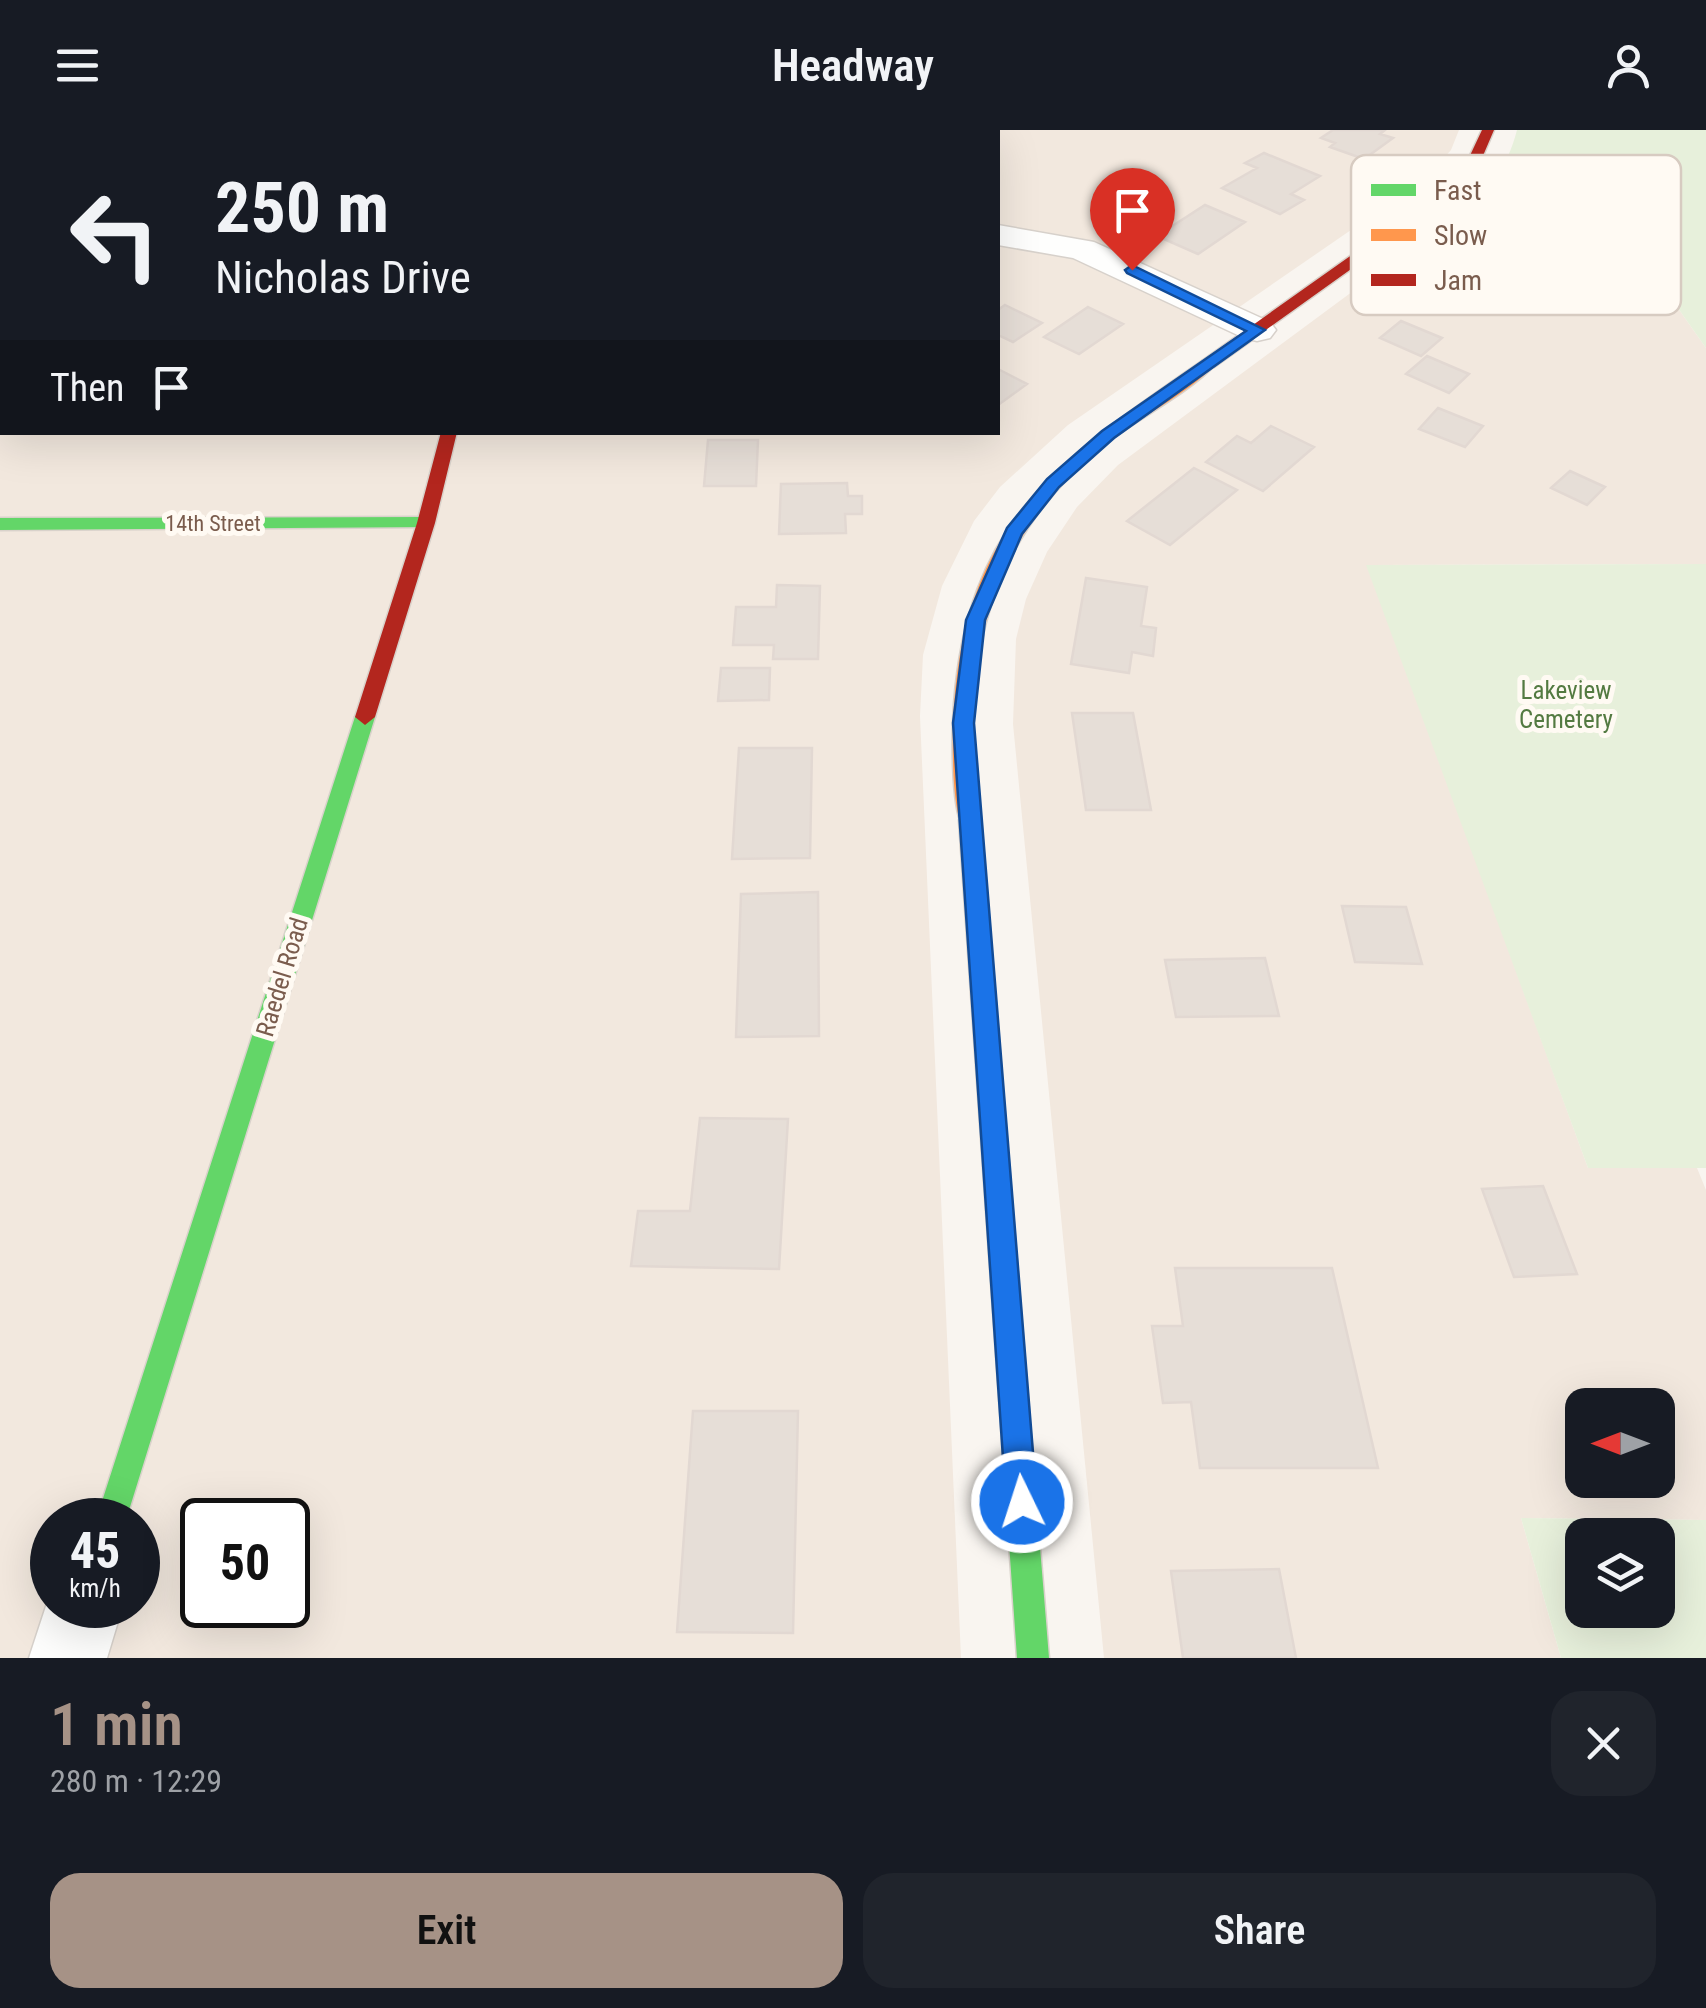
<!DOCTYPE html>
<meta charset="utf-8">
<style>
:root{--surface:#171b24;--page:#20242c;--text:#f1f3f6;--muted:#9ea1a6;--accent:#a69286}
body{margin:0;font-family:"Roboto Condensed",sans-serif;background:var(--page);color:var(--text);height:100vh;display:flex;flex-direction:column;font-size:38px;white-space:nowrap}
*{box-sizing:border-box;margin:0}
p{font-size:32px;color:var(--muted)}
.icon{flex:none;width:55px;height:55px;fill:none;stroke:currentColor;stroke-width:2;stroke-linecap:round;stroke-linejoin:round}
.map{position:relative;height:1528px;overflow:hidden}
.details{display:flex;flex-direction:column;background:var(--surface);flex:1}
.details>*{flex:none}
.hud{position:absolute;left:0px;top:0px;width:1000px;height:305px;box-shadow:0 10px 40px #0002;background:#171b24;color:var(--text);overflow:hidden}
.needle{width:65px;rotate:270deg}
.tools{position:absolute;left:1565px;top:1258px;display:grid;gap:20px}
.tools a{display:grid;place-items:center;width:110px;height:110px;border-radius:20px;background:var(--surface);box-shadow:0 10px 40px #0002;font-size:50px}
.speed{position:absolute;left:30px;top:1368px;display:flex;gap:20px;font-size:50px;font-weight:700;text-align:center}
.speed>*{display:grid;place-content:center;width:130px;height:130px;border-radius:50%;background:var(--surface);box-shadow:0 10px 40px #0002;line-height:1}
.speed small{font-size:25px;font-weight:400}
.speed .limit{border:5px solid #111;border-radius:15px;background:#fff;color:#111}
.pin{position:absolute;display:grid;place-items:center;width:85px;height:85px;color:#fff;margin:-102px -42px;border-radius:50% 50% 50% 0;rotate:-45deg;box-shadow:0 0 10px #0007}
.pin .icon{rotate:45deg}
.me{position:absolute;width:110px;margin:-55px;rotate:356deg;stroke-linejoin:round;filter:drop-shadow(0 0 8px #0008)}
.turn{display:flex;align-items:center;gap:35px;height:210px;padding:0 50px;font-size:45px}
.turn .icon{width:130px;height:130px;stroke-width:2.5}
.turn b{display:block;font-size:70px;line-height:85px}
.then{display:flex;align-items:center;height:95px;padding:0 50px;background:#0003;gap:20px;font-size:38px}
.round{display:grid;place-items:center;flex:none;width:105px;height:105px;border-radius:30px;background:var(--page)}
.overview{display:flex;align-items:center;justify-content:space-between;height:170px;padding:0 50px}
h1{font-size:60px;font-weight:600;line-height:75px;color:var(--accent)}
.button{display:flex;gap:20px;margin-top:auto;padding:20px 50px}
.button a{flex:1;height:115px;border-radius:30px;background:var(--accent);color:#111;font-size:40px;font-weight:600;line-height:115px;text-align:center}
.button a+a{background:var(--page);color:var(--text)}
header{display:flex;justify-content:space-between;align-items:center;height:130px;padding:0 50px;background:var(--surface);font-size:45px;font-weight:600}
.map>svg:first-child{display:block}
.residential{fill:#f2e8de;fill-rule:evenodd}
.green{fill:#e7f0db;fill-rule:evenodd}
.building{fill:#e6ded7;stroke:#e2d8d2;stroke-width:2.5}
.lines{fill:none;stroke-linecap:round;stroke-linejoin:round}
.street-casing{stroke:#d7d1cb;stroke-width:3}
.fast-casing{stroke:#d9d2cb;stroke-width:3}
.slow-casing{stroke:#d9d2cb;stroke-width:3}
.jam-casing{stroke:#d9d2cb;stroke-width:3}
.street{fill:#fefefd;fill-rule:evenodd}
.fast{fill:#63d668;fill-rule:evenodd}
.slow{fill:#ff974d;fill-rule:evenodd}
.jam{fill:#b3261e;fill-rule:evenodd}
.route{fill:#1a73e8;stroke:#114b97;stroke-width:2.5}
.labels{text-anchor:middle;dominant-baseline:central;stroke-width:10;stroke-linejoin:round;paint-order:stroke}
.far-street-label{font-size:22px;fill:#7a5c4d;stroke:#fffaf3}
.park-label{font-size:25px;fill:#537a41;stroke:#fffaf3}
.street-label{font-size:25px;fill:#7a5c4d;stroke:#fffaf3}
.key{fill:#fffaf3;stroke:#d7cbc1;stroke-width:2.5}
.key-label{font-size:28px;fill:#7a5c4d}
</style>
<header><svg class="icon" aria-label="menu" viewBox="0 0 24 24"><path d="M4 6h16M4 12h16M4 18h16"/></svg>Headway<svg class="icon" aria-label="person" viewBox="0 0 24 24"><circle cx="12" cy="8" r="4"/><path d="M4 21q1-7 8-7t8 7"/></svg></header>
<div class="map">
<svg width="1706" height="1528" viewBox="0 0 1706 1528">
<rect width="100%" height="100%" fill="#f9f5f0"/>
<!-- residential -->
<path class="residential" d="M0,0H1459L1451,20L1425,49L1068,295L1000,357L974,391L942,456L923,525L920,586L961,1528H0ZM2,2H998V302H2ZM52,1390H138V1475H52ZM202,1390H288V1475H202Z
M1460,82L1611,83L1706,218V434L1368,435L1588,1038H1697L1706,1060V1390L1521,1388L1561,1528H1104L1013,594L1016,509L1026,469L1047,422L1077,377L1118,335ZM1582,1275H1658V1350H1582Z"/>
<!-- green -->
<path class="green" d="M1517,0H1706V218L1611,83L1460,82C1491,59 1507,38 1517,0Z
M1706,434V1038H1588L1366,435Z
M1521,1388L1706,1390V1528H1561ZM1582,1405H1658V1480H1582Z"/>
<!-- building -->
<path class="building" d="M1333,0H1385L1380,4L1393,8L1364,29L1330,17L1335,13L1321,8Z
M1264,23L1320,46L1291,64L1304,70L1280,84L1222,58L1257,38L1245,33Z
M1205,75L1245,92L1198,124L1157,106Z
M1005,175L1042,193L1013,212L998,205V180Z
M1088,177L1123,194L1079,224L1044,207Z
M1401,191L1442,208L1421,226L1380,208Z
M1427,226L1469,244L1449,263L1406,244Z
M998,239L1027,254L998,275Z
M1438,278L1483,296L1465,317L1419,299Z
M1271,296L1314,317L1263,361L1206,332L1237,306L1251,313Z
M708,310H758L756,356H704Z
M1194,338L1237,360L1170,415L1127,391Z
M1570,341L1605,357L1587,375L1551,358Z
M847,353L848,366H862V384H845L846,403L779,404L781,354Z
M1086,448L1147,457L1141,496L1156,498L1153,526L1132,522L1129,543L1071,534Z
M777,455L820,456L818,529H773L774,515H733L736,477H776Z
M721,538H770L769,570L718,571Z
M1072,583H1133L1151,680H1086Z
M739,618H812L810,728L732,729Z
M818,762L819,906L736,907L741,764Z
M1342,776L1406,777L1422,834L1355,832Z
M1265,828L1279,886L1176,887L1165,830Z
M700,988L788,989L779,1139L631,1136L638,1081H690Z
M1543,1056L1577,1144L1514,1147L1482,1059Z
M1175,1138H1332L1378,1338H1200L1191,1272L1163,1273L1152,1196H1183Z
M693,1281H798L793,1503L677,1502Z
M1279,1439L1296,1528H1183L1171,1441Z"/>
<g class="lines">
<!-- street casing -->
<g class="street-casing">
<path id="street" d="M998,95L1094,112L1270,192L1276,200L1270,208L1257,211L1244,208L1073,128L998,115Z
M0,109L2,110V131H0Z
M52,1458V1475H123L107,1528H29Z"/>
</g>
<!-- fast casing -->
<g class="fast-casing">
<path id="fast" d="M426,387L432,389V397L0,400V388Z
M365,579L375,587L126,1390H96L355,587Z
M970,681L981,690L1049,1528H1017L959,690Z"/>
</g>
<!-- slow casing -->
<g class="slow-casing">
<path id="slow" d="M1202,231L1216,234C1185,266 1139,287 1104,315C1013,389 973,481 973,598C973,629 978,659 981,690L978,696H962C951,672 952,602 954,574C968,388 1061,329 1202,231Z"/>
</g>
<!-- jam casing -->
<g class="jam-casing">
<path id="jam" d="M1482,0H1494L1479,35L1452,67L1214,237H1202V231L1442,61L1466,34Z
M441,302H457L435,393L375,587L365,595L355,587L417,393Z"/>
</g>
<!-- street -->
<use href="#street" class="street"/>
<!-- fast -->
<use href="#fast" class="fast"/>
<!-- slow -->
<use href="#slow" class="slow"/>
<!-- jam -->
<use href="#jam" class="jam"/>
</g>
<!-- route -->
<path class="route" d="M1132,135L1265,200L1114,308L1059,357L1022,404L985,490L974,593L1037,1372L1032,1383L1022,1388L1011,1383L1006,1372L953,593L966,490L1007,398L1047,349L1102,301L1246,201L1127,143L1125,140Z"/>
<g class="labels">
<!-- far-street labels -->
<g class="far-street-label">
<text x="213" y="393">14th Street</text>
</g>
<!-- park labels -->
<g class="park-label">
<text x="1566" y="560">Lakeview<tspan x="1566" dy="29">Cemetery</tspan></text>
</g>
<!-- street labels -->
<g class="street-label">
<text transform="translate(282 847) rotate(-73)">Raedel Road</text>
</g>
</g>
<!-- legend -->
<rect x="1351" y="25" width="330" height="160" rx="15" class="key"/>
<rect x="1371" y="54" width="45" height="12" fill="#63d668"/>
<rect x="1371" y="99" width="45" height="12" fill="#ff974d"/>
<rect x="1371" y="144" width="45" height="12" fill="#b3261e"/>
<g class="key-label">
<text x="1434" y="70">Fast</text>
<text x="1434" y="115">Slow</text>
<text x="1434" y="160">Jam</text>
</g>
</svg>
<div class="tools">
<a><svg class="needle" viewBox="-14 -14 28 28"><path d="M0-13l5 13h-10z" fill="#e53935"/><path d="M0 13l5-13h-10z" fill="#9ea1a6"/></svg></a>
<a><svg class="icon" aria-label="layers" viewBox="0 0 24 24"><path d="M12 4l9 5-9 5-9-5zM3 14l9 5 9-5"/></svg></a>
</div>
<div class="speed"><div>45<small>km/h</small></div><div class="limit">50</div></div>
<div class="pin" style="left:1132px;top:140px;background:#d93025"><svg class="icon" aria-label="arrive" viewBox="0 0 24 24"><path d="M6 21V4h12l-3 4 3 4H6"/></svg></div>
<svg class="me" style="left:1022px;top:1372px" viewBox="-20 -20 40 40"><circle r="17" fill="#1a73e8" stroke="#fff" stroke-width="3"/><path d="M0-11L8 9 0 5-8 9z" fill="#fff"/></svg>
<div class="hud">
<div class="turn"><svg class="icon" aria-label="left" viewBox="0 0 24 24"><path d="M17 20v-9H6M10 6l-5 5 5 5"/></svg><div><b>250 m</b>Nicholas Drive</div></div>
<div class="then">Then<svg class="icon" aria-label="arrive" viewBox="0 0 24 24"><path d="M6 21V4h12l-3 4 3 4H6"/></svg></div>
</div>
</div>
<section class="details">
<div class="overview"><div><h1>1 min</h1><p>280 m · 12:29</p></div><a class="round"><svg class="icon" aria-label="close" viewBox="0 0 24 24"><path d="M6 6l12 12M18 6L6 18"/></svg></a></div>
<div class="button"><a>Exit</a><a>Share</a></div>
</section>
